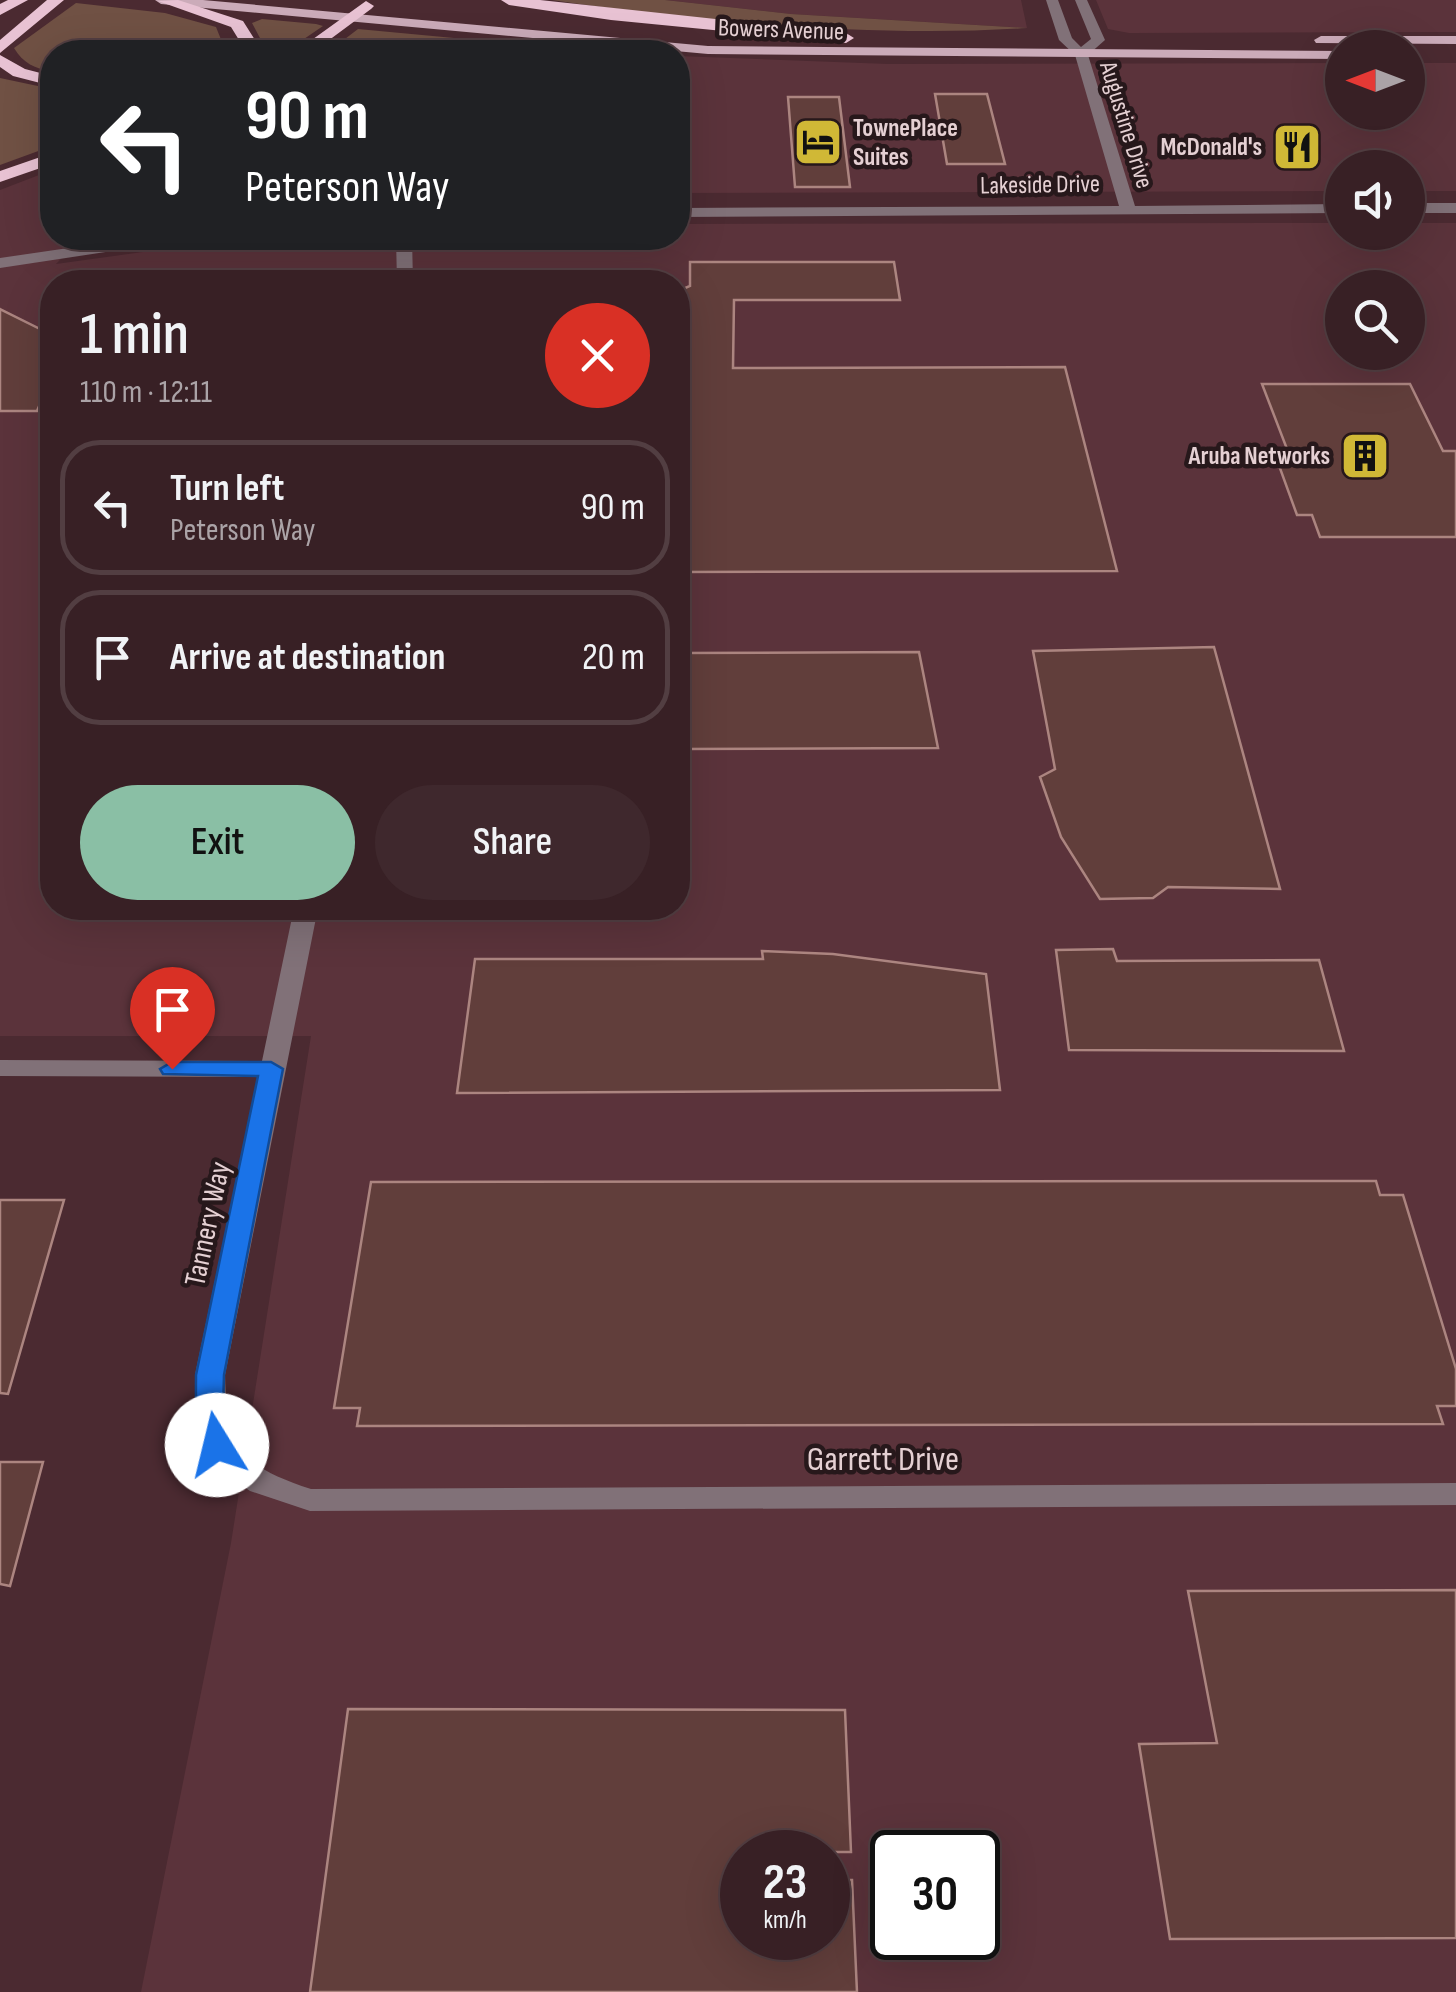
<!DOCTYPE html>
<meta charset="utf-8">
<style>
:root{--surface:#382025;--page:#3f282d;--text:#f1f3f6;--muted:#aba3a7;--line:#523e42;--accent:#8abfa5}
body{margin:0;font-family:"Sofia Sans Condensed",sans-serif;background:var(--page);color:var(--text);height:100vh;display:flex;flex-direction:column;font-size:38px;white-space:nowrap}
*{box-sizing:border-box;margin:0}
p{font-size:32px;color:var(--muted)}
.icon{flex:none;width:55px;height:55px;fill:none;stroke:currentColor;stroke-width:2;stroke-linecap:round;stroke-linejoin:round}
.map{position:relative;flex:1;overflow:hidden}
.details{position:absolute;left:40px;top:270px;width:650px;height:650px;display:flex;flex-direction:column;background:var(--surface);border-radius:40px;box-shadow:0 10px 40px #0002,0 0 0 2px var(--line)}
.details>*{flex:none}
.hud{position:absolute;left:40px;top:40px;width:650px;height:210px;border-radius:40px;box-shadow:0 10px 40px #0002,0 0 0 2px var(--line);background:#202124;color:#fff;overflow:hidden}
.needle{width:65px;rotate:270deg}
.controls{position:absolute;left:1325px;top:30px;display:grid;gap:20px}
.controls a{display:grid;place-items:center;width:100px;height:100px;border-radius:50%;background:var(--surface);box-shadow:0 10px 40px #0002,0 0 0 2px var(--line);font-size:50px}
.speed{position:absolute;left:720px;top:1830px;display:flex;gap:20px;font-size:50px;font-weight:700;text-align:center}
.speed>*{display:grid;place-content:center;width:130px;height:130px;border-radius:50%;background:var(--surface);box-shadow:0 10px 40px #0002,0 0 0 2px var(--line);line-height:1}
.speed small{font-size:25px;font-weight:400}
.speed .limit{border:5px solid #111;border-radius:15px;background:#fff;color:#111}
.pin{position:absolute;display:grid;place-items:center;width:85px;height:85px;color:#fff;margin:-102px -42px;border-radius:50% 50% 50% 0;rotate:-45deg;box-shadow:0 0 10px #0007}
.pin .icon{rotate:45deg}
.me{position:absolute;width:110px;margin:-55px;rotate:351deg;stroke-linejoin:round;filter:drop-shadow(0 0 8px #0008)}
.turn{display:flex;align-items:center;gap:35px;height:210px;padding:0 40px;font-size:45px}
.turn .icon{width:130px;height:130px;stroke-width:2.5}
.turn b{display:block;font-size:70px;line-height:85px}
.round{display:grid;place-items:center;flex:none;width:105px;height:105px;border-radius:52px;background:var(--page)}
.overview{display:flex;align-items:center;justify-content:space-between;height:170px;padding:0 40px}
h1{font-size:60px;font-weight:600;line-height:75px}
.cta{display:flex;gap:20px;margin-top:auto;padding:20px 40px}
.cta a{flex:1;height:115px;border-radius:60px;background:var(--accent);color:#111;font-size:40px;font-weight:600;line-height:115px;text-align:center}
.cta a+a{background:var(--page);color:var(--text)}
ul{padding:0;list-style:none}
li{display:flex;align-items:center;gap:30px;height:135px;margin:0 20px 15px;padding:0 20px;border:5px solid var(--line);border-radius:40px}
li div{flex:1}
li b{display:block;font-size:38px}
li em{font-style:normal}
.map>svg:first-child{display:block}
.built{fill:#5b333b;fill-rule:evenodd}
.green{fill:#705144}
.building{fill:#613e3b;stroke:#ac8580;stroke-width:2.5}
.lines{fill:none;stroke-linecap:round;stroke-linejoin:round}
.minor{fill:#817178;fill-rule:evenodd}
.major{fill:#cbabb9;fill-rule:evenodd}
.highway{fill:#e8c2d3;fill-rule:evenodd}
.route{fill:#1a73e8;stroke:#114b97;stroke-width:2.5}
.labels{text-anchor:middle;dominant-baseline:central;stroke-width:9;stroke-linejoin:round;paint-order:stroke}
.far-street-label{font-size:25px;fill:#e5d0d3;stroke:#27181b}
.far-poi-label{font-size:25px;font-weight:bold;fill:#e5d0d3;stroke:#27181b;text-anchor:end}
.street-label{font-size:30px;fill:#e5d0d3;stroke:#27181b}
.near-street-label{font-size:35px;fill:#e5d0d3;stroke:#27181b}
</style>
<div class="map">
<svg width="1456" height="1992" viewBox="0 0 1456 1992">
<rect width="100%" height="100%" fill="#4b2a31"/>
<!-- built -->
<path class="built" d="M665,0H1021L1027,28L791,14Z
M1096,0H1456V32L1129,33L1108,29Z
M678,56L888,64L1342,63V112H1408V63H1456V191H1408V168H1342V191L678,193Z
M52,170V238H81L56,264L244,238H678V224L1342,223V232H1408V223H1456V1992H141L231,1543L311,1036H0V190ZM52,282H678V908H52ZM1342,288H1408V352H1342ZM742,1852H828V1938H742ZM892,1852H978V1938H892Z"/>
<!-- green -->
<path class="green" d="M552,0H665L791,14L1027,28C876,38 702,22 552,0Z
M76,3L165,13L216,27L224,47L213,52H52V71C35,69 23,63 14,48Z
M262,19L316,24L323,26L285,52H252L261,40L252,23Z
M358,29L454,38L450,43L328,52Z
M0,78L52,89V146L0,165Z"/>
<!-- building -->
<path class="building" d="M935,94H987L1005,164H947Z
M788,97H839L850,187H795Z
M690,262H894L900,300H734L733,368L1065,367L1117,571L678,572V291L690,286Z
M0,309L52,335V376L37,411H0Z
M1262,384H1410L1443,451H1456V537H1320L1312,515H1297L1273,449H1287Z
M1214,647L1280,889L1168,887L1153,898L1100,899L1061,837L1040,777L1055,769L1033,651Z
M919,652L938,748L678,749V653Z
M1113,949L1117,961L1319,960L1344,1051L1069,1050L1056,950Z
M762,951L833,954L986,974L1000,1090L457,1093L475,959H763Z
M1376,1181L1380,1195H1403L1456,1369V1406H1437L1443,1424L357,1426L360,1408H334L371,1182Z
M0,1200H64L8,1394L0,1393Z
M0,1462H43L10,1586L0,1584Z
M1456,1590V1938L1170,1939L1139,1744L1217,1743L1188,1591Z
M348,1709L845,1710L851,1852H742V1938H828V1880H852L857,1992H310Z"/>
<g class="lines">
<!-- minor -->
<path class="minor" d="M1046,0H1058L1072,38L1081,47L1091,39L1075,0H1087L1105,40L1088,55L1135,206L1342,204V213L678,217V208L1119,206L1075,55L1059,40Z
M1408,203H1456V213H1408Z
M137,238H173L165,243L0,268V258Z
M396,238H412L413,282H397Z
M294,908H318L225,1375C227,1448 241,1466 311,1489L1456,1483V1505L310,1511L250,1491L219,1469L205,1446L196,1404L195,1375L258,1077L0,1076V1060L262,1061Z"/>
<!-- major -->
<path class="major" d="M155,0H203L708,46L1342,51V59L708,54L161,4Z
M1321,36H1456V44L1316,43L1314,40Z"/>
<!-- highway -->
<path class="highway" d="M8,0H28L0,15V4Z
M47,0H64L0,53V40Z
M178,0L243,21L255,40L247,52H231L239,40L231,27L158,1Z
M501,0H540L846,33L854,38L846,43L611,20L509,5Z
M366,1L374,6L371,9L313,52H295Z
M455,40L669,43L677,48L670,52H358L366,47Z
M0,55L25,69L52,76V86L13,76L0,67Z
M52,153V164L0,182V171Z"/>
</g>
<!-- route -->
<path class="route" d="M172,1062H271L283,1069L224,1375L223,1412L231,1445L227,1452H207C194,1428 196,1401 196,1375L258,1076L163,1074L160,1069Z"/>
<!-- icons -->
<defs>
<g id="hotel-square" transform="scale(2.5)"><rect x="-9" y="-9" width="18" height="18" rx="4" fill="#d0b836" stroke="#27181b"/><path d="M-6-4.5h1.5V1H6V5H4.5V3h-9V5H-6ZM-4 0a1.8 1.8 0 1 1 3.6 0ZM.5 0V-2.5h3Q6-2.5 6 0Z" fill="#111"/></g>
<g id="restaurant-square" transform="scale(2.5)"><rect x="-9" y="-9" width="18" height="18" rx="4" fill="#d0b836" stroke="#27181b"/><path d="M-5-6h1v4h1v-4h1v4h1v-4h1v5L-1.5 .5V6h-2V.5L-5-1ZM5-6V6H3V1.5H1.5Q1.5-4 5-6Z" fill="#111"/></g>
<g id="building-square" transform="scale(2.5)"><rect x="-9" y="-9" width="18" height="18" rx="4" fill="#d0b836" stroke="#27181b"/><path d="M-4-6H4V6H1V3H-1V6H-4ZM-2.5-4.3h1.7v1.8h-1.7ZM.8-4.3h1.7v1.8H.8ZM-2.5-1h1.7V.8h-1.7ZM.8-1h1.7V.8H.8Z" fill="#111"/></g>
</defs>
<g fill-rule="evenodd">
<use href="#hotel-square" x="818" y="142"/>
<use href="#restaurant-square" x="1297" y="147"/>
<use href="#building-square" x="1365" y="456"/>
</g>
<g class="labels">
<!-- far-street labels -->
<g class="far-street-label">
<text transform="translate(781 30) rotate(2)">Bowers Avenue</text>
<text transform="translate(1126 125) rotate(73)">Augustine Drive</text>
<text transform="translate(1040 185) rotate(-1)">Lakeside Drive</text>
</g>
<!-- far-poi labels -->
<g class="far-poi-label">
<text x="853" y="128" text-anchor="start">TownePlace<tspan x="853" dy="29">Suites</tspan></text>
<text x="1262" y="147">McDonald's</text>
<text x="1330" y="456">Aruba Networks</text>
</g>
<!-- street labels -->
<g class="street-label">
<text transform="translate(208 1224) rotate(-78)">Tannery Way</text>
</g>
<!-- near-street labels -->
<g class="near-street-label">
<text x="883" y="1459">Garrett Drive</text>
</g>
</g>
</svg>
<div class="controls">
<a><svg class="needle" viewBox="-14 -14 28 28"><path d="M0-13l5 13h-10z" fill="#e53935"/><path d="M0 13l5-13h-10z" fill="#aba3a7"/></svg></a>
<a><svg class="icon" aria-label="sound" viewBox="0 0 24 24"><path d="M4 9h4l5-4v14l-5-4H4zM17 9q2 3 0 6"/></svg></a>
<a><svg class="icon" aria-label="search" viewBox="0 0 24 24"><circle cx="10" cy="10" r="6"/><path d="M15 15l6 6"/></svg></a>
</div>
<div class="speed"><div>23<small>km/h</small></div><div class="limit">30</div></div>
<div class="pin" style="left:172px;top:1069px;background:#d93025"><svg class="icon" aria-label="arrive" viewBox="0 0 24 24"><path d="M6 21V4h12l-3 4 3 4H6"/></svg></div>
<svg class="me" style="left:217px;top:1445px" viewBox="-20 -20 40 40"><circle r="19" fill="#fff"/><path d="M0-13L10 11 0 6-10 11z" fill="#1a73e8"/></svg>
<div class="hud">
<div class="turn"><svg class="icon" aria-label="left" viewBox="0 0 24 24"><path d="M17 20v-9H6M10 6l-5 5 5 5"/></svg><div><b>90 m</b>Peterson Way</div></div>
</div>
<section class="details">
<div class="overview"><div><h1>1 min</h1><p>110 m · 12:11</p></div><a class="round" style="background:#d93025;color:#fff"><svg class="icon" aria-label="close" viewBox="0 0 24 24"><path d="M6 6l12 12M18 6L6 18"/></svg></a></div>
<ul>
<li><svg class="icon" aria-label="left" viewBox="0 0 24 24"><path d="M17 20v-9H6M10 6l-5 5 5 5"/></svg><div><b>Turn left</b><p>Peterson Way</p></div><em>90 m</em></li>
<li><svg class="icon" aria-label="arrive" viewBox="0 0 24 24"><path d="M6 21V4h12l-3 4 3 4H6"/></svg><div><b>Arrive at destination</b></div><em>20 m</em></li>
</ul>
<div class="cta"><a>Exit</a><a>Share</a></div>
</section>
</div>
